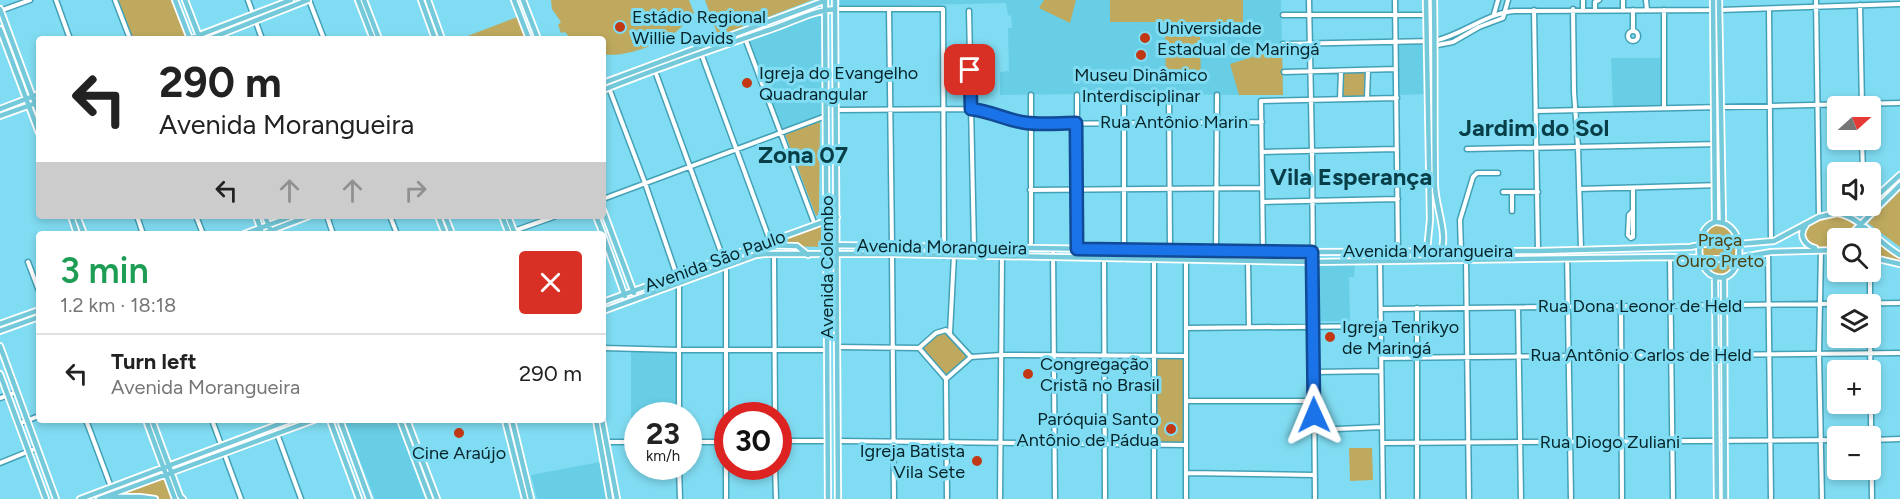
<!DOCTYPE html>
<meta charset="utf-8">
<style>
:root{--surface:#fff;--page:#f6f6f6;--text:#222;--muted:#767676;--line:#e0e0e0}
body{margin:0;font-family:Figtree,sans-serif;background:var(--page);color:var(--text);height:100vh;display:flex;flex-direction:column;font-size:22px;white-space:nowrap}
*{box-sizing:border-box;margin:0}
p{font-size:20px;color:var(--muted)}
.icon{flex:none;width:33px;height:33px;fill:none;stroke:currentColor;stroke-width:2;stroke-linecap:round;stroke-linejoin:round}
.map{position:relative;flex:1;overflow:hidden}
.side{position:absolute;left:36px;top:231px;width:570px;height:192px;display:flex;flex-direction:column;background:var(--surface);border-radius:6px;box-shadow:0 3px 9px #0003}
.side>*{flex:none}
.guide{position:absolute;left:36px;top:36px;width:570px;height:183px;border-radius:6px;box-shadow:0 3px 9px #0003;background:#fff;color:var(--text);overflow:hidden}
.needle{width:39px;rotate:69deg}
.tools{position:absolute;left:1827px;top:96px;display:grid;gap:12px}
.tools a{display:grid;place-items:center;width:54px;height:54px;border-radius:6px;background:var(--surface);box-shadow:0 3px 9px #0003;font-size:30px}
.speed{position:absolute;left:624px;top:402px;display:flex;gap:12px;font-size:30px;font-weight:700;text-align:center}
.speed>*{display:grid;place-content:center;width:78px;height:78px;border-radius:50%;background:var(--surface);box-shadow:0 3px 9px #0003;line-height:1}
.speed small{font-size:15px;font-weight:400}
.speed .limit{border:9px solid #d22;background:#fff;color:#111}
.pin{position:absolute;display:grid;place-items:center;width:51px;height:51px;color:#fff;margin:-26px;border-radius:12px;box-shadow:0 3px 9px #0006}
.me{position:absolute;width:66px;margin:-33px;rotate:359deg;stroke-linejoin:round;filter:drop-shadow(0 0 4px #0008)}
.turn{display:flex;align-items:center;gap:21px;height:126px;padding:0 24px;font-size:27px}
.turn .icon{width:78px;height:78px;stroke-width:2.5}
.turn b{display:block;font-size:42px;line-height:51px}
.lanes{display:flex;align-items:center;height:57px;padding:0 24px;background:#0003;justify-content:center;gap:30px;direction:ltr}
.lanes .off{opacity:.35}
.round{display:grid;place-items:center;flex:none;width:63px;height:63px;border-radius:6px;background:var(--page)}
.summary{display:flex;align-items:center;justify-content:space-between;height:102px;padding:0 24px}
h1{font-size:36px;font-weight:600;line-height:45px;color:#1e9e55}
ul{padding:0;list-style:none}
li{display:flex;align-items:center;gap:18px;height:78px;padding:0 24px;border-top:2px solid var(--line)}
li div{flex:1}
li b{display:block;font-size:22px}
li em{font-style:normal}
.map>svg:first-child{display:block}
.built{fill:#68cee5}
.green{fill:#bea95e}
.lines{fill:none;stroke-linecap:round;stroke-linejoin:round}
.minor-casing{stroke:#43a1b6;stroke-width:7}
.major-casing{stroke:#fff;stroke-width:8}
.minor{stroke:#fff;stroke-width:4}
.major{stroke:#74cada;stroke-width:4.5}
.route-casing{stroke:#114b97;stroke-width:15}
.route{stroke:#1a73e8;stroke-width:10}
.poi-dot{fill:#c23814;stroke:#80dcf2;stroke-width:2}
.labels{text-anchor:middle;dominant-baseline:central;stroke-width:6;stroke-linejoin:round;paint-order:stroke}
.poi-label{font-size:18px;fill:#05242a;stroke:#80dcf2;text-anchor:start}
.street-label{font-size:18px;fill:#05242a;stroke:#80dcf2}
.park-label{font-size:18px;fill:#4c400f;stroke:#80dcf2}
.district-label{font-size:24px;font-weight:bold;fill:#073e48;stroke:#80dcf2}
</style>
<div class="map">
<svg width="1900" height="499" viewBox="0 0 1900 499">
<rect width="100%" height="100%" fill="#80dcf2"/>
<!-- built -->
<path class="built" d="M840,0H1281L1283,95L1098,94H1093L1092,90L1084,91V94L1000,95V72L1009,71L1008,28H1012L1011,16L1008,15L1006,3L840,7Z
M825,10L826,116L781,132L745,38Z
M1427,41L1428,94L1396,95V42Z
M1611,58H1664V108L1613,109Z
M1315,264H1355L1354,277H1349L1350,321H1316Z
M631,349L679,350V415L638,416L637,420H631Z
M344,420H396L425,499H375Z
M600,462L607,499H537L531,475Z"/>
<!-- green -->
<path class="green" d="M115,0H175L189,39H130Z
M551,0H689L694,13C686,22 677,33 666,39C651,47 620,58 603,54V39H571L565,32L561,33L558,25L561,22L552,9Z
M705,0H812L718,36Z
M1044,0H1076L1070,23L1039,8Z
M1110,0H1243V22H1110Z
M520,16L528,35L517,39H460Z
M1165,36H1200L1201,82L1166,83Z
M1282,48L1283,95H1239L1230,64Z
M1368,70L1367,99H1340L1341,71Z
M820,121L819,214L816,216L785,134Z
M1900,191V247L1868,223Z
M1842,213L1858,223L1844,238H1838L1837,244C1829,248 1815,250 1807,245L1803,229L1819,220Z
M821,222V247L757,245Z
M1723,222L1736,233L1739,257L1728,275L1715,277L1704,268L1701,245L1708,225Z
M1860,230L1900,257V262L1871,255L1870,238H1851Z
M946,330L971,357L946,379L919,348L936,333Z
M1154,356H1186L1185,445H1154Z
M1349,448H1372L1373,480L1350,481Z
M166,475L175,499H100Z"/>
<g class="lines">
<!-- minor casing -->
<g class="minor-casing">
<path id="minor" d="M56,0L70,39
M115,0L130,39
M248,0L262,39
M309,0L324,39
M1309,0L1312,151L1315,499
M1395,0L1398,251
M1583,0V9
M1623,0V10
M1646,0L1647,10
M1816,0L1819,217
M1860,5L1862,106
M835,9H943L944,256
M889,9L892,246
M1573,9L1574,92L1578,147L1581,249
M1595,9V2L1599,0
M1769,9L1771,241
M1534,10L1538,251
M1633,10V31
M0,11L30,0
M969,11L974,247
M1494,14L1498,0
M1283,15H1427
M1628 36a5 5 0 1 1 10 0a5 5 0 1 1-10 0Z
M745,38L815,225
M1283,44L1434,41C1463,35 1484,14 1514,11L1720,10L1900,4
M1427,47L1453,42L1479,27L1503,18L1508,0
M701,53L770,241
M655,71L726,266V499
M1284,72L1396,69
M609,88L645,183L679,282V416
M1077,95V249
M1169,95L1170,250
M1340,99L1341,71
M1367,99L1368,70
M1664,108V10
M836,110L971,109L988,111L1029,124L1262,122
M1537,111L1900,103
M1862,140L1863,172
M1467,149L1721,144
M1262,152L1397,149
M1579,189L1721,185
M1633,189V237L1631,238L1628,235L1629,215L1633,211
M1030,190L1262,188
M1503,192H1538
M603,199L826,116
M1263,202L1398,199
M1512,211V192
M137,216L143,234
M196,216L203,234
M327,216L333,234
M390,216L397,234
M511,232L556,216
M1031,249V95
M1053,249L1055,499
M1154,250V499
M1567,250L1571,499
M1821,250L1819,353L1822,499
M1216,251L1217,95
M1263,251L1261,101L1397,98
M1461,251L1460,220L1473,177L1477,173H1498
M1768,253L1771,499
M892,254L894,499
M774,255L775,416
M1670,257L1673,499
M1104,258L1105,499
M1124,259V95
M1186,260V499
M1248,260L1249,327
M1466,260L1469,499
M1380,261L1383,499
M28,262L39,291
M1870,304V272
M1621,306L1622,499
M1417,308V499
M1518,308L1521,499
M1381,309L1900,303
M1186,328L1381,326
M946,330L971,357L946,379L919,348L936,333Z
M950,333L954,255
M1870,338L1872,499
M838,347L919,348
M603,348L679,350H827
M971,357L1001,355L1186,356
M1381,358L1900,353
M1314,372L1381,371
M946,380L947,499
M0,398L17,392
M1186,401H1314
M86,420L111,487
M212,420L241,499
M272,420L301,499
M18,424L39,416
M1315,430L1382,427
M1871,440L1900,439
M778,441H827
M839,441L1185,445
M601,442H638
M688,442H727
M1382,443L1838,440
M0,463L37,448
M679,466L680,499
M775,466L776,499
M1186,473L1314,475
M1000,499L1002,257"/>
</g>
<!-- major casing -->
<g class="major-casing">
<path id="major" d="M175,0L190,39
M185,0L200,39
M358,0L373,39
M364,0L379,39
M421,0L435,39
M428,0L442,39
M514,0L529,39
M523,0L538,39
M825,0L828,499
M835,0L838,499
M1434,0C1435,62 1434,124 1435,186C1436,210 1450,236 1439,260
M1713,0L1715,222
M1719,0L1723,222
M0,9L39,114
M0,29L39,133
M189,39L291,0
M209,39L308,0
M603,83L824,1
M603,90C658,68 713,49 769,30C791,23 811,11 835,9
M0,109L39,94
M0,116L39,102
M1870,200L1877,196L1900,175
M603,210L634,293
M1839,212L1859,206
M71,216L77,234
M77,216L84,234
M256,216L261,230
M265,216L272,234
M438,216L445,234
M445,216L452,234
M502,216L509,234
M508,216L515,234
M596,216L603,234
M1715,222C1750,221 1744,284 1717,277C1711,276 1706,271 1703,266C1696,252 1699,227 1715,222Z
M1806,225C1798,235 1804,245 1815,248
M244,234L293,216
M262,234L309,216
M603,235L625,296
M1847,238L1900,185
M760,245L797,246L808,255
M827,245L1312,252L1538,251L1690,247L1714,242L1738,244L1774,241L1819,217L1837,213C1861,217 1879,244 1900,255
M1870,257L1900,264
M1426,260L1430,220L1426,0
M1715,277L1717,499
M1724,278L1725,499
M603,302L837,217
M603,311L756,255L765,254H892L1312,262L1670,257L1731,259L1771,252L1838,250
M0,324L39,310
M0,331L39,317
M0,346L56,499
M0,374L46,499
M146,420L175,499
M152,420L180,496L183,499
M330,420L359,499
M340,420L369,499
M400,420L430,499
M407,420L437,499
M505,420L525,499
M512,420L531,499
M596,420L610,499
M602,420L617,499
M109,497H140L155,499
M80,499L290,420
M99,499L314,420"/>
</g>
<!-- minor -->
<use href="#minor" class="minor"/>
<!-- major -->
<use href="#major" class="major"/>
</g>
<g class="lines">
<!-- route casing -->
<g class="route-casing">
<path id="route" d="M970,70L971,109C991,111 1008,121 1027,123C1043,125 1061,123 1076,123L1077,249L1312,252L1314,415"/>
</g>
<!-- route -->
<use href="#route" class="route"/>
</g>
<!-- markers -->
<g class="poi-dot">
<circle cx="620" cy="27" r="6"/>
<circle cx="1145" cy="38" r="6"/>
<circle cx="1141" cy="55" r="6"/>
<circle cx="747" cy="83" r="6"/>
<circle cx="1330" cy="337" r="6"/>
<circle cx="1028" cy="374" r="6"/>
<circle cx="1171" cy="429" r="6"/>
<circle cx="459" cy="433" r="6"/>
<circle cx="977" cy="461" r="6"/>
</g>
<g class="labels">
<!-- poi labels -->
<g class="poi-label">
<text x="632" y="17">Estádio Regional<tspan x="632" dy="21">Willie Davids</tspan></text>
<text x="1157" y="28">Universidade<tspan x="1157" dy="21">Estadual de Maringá</tspan></text>
<text x="759" y="73">Igreja do Evangelho<tspan x="759" dy="21">Quadrangular</tspan></text>
<text x="1141" y="75" text-anchor="middle">Museu Dinâmico<tspan x="1141" dy="21">Interdisciplinar</tspan></text>
<text x="1342" y="327">Igreja Tenrikyo<tspan x="1342" dy="21">de Maringá</tspan></text>
<text x="1040" y="364">Congregação<tspan x="1040" dy="21">Cristã no Brasil</tspan></text>
<text x="1159" y="419" text-anchor="end">Paróquia Santo<tspan x="1159" dy="21">Antônio de Pádua</tspan></text>
<text x="965" y="451" text-anchor="end">Igreja Batista<tspan x="965" dy="21">Vila Sete</tspan></text>
<text x="459" y="453" text-anchor="middle">Cine Araújo</text>
</g>
<!-- street labels -->
<g class="street-label">
<text x="1174" y="122">Rua Antônio Marin</text>
<text transform="translate(942 247) rotate(1)">Avenida Morangueira</text>
<text x="1428" y="251">Avenida Morangueira</text>
<text transform="translate(715 261) rotate(-20)">Avenida São Paulo</text>
<text transform="translate(827 267) rotate(-90)">Avenida Colombo</text>
<text x="1640" y="306">Rua Dona Leonor de Held</text>
<text x="1641" y="355">Rua Antônio Carlos de Held</text>
<text x="1610" y="442">Rua Diogo Zuliani</text>
</g>
<!-- park labels -->
<g class="park-label">
<text x="1720" y="240">Praça<tspan x="1720" dy="21">Ouro Preto</tspan></text>
</g>
<!-- district labels -->
<g class="district-label">
<text x="1534" y="127">Jardim do Sol</text>
<text x="803" y="154">Zona 07</text>
<text x="1351" y="176">Vila Esperança</text>
</g>
</g>
</svg>
<div class="tools">
<a><svg class="needle" viewBox="-14 -14 28 28"><path d="M0-13l5 13h-10z" fill="#e53935"/><path d="M0 13l5-13h-10z" fill="#767676"/></svg></a>
<a><svg class="icon" aria-label="sound" viewBox="0 0 24 24"><path d="M4 9h4l5-4v14l-5-4H4zM17 9q2 3 0 6"/></svg></a>
<a><svg class="icon" aria-label="search" viewBox="0 0 24 24"><circle cx="10" cy="10" r="6"/><path d="M15 15l6 6"/></svg></a>
<a><svg class="icon" aria-label="layers" viewBox="0 0 24 24"><path d="M12 4l9 5-9 5-9-5zM3 14l9 5 9-5"/></svg></a>
<a>+</a>
<a>−</a>
</div>
<div class="speed"><div>23<small>km/h</small></div><div class="limit">30</div></div>
<div class="pin" style="left:970px;top:70px;background:#d93025"><svg class="icon" aria-label="arrive" viewBox="0 0 24 24"><path d="M6 21V4h12l-3 4 3 4H6"/></svg></div>
<svg class="me" style="left:1314px;top:415px" viewBox="-20 -20 40 40"><path d="M0-17L14 15 0 8-14 15z" fill="#1a73e8" stroke="#fff" stroke-width="4"/></svg>
<div class="guide">
<div class="turn"><svg class="icon" aria-label="left" viewBox="0 0 24 24"><path d="M17 20v-9H6M10 6l-5 5 5 5"/></svg><div><b>290 m</b>Avenida Morangueira</div></div>
<div class="lanes"><svg class="icon" aria-label="left" viewBox="0 0 24 24"><path d="M17 20v-9H6M10 6l-5 5 5 5"/></svg><svg class="icon off" aria-label="ahead" viewBox="0 0 24 24"><path d="M12 20V5M6 11l6-6 6 6"/></svg><svg class="icon off" aria-label="ahead" viewBox="0 0 24 24"><path d="M12 20V5M6 11l6-6 6 6"/></svg><svg class="icon off" aria-label="right" viewBox="0 0 24 24"><path d="M7 20v-9h11M14 6l5 5-5 5"/></svg></div>
</div>
<section class="side">
<div class="summary"><div><h1>3 min</h1><p>1.2 km · 18:18</p></div><a class="round" style="background:#d93025;color:#fff"><svg class="icon" aria-label="close" viewBox="0 0 24 24"><path d="M6 6l12 12M18 6L6 18"/></svg></a></div>
<ul>
<li><svg class="icon" aria-label="left" viewBox="0 0 24 24"><path d="M17 20v-9H6M10 6l-5 5 5 5"/></svg><div><b>Turn left</b><p>Avenida Morangueira</p></div><em>290 m</em></li>
</ul>
</section>
</div>
